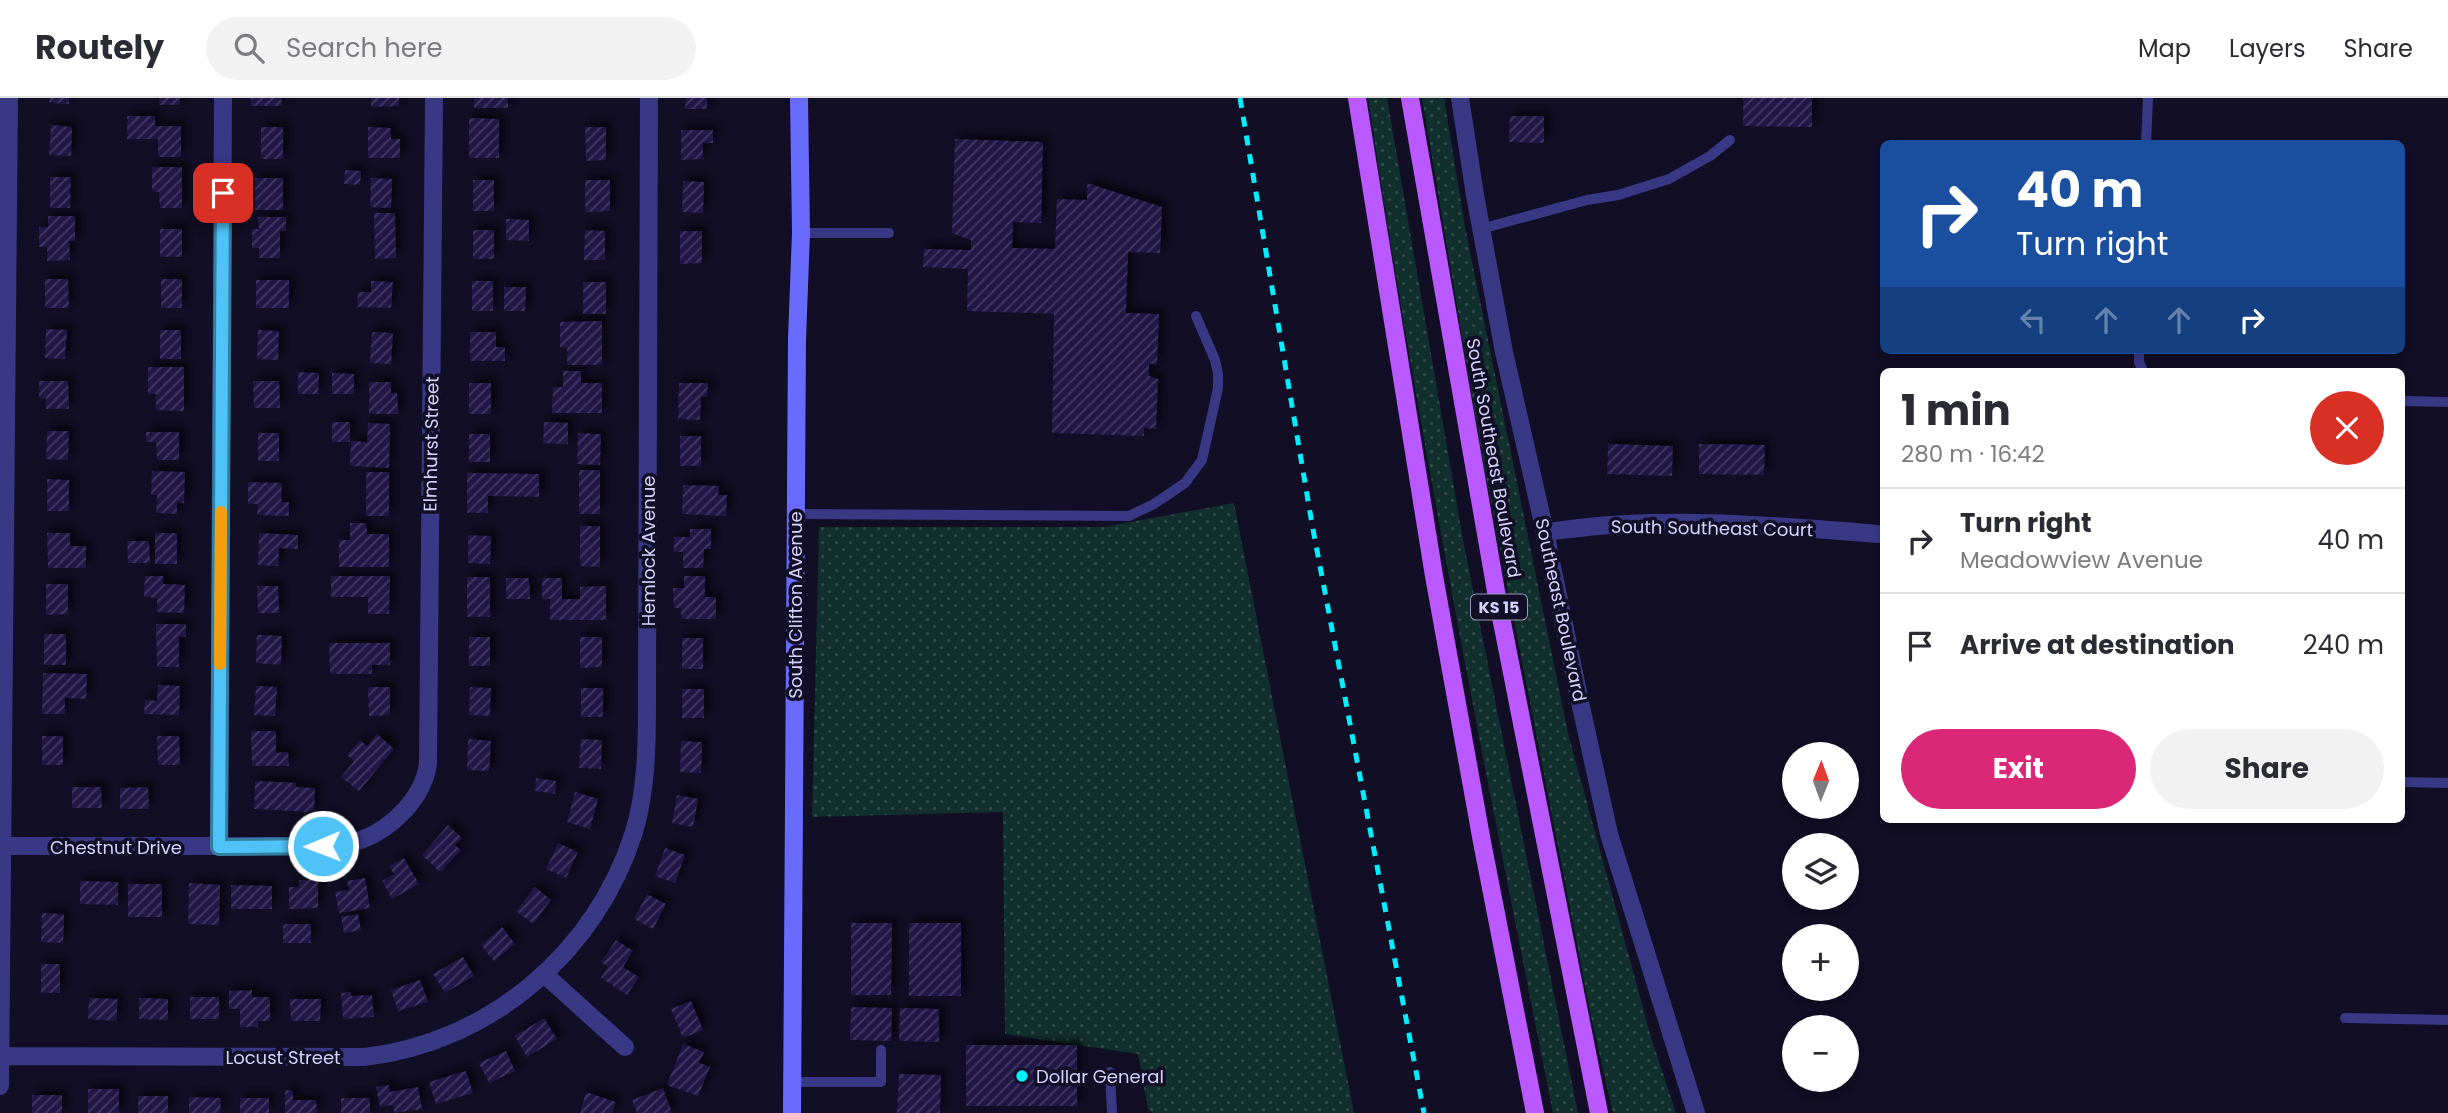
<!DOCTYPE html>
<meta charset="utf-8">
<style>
:root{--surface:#fff;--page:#f2f2f3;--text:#2b2b33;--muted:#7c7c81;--line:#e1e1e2;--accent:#db2777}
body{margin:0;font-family:Poppins,sans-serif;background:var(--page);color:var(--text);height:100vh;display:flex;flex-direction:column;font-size:26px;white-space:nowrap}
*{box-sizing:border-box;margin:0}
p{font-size:23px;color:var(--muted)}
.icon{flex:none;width:38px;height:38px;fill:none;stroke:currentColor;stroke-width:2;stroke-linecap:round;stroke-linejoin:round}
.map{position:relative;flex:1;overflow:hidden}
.drawer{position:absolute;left:1880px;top:270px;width:525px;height:455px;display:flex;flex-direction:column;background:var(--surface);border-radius:10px;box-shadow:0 4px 10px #0003}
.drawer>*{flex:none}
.hud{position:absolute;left:1880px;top:42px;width:525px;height:214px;border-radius:10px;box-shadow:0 4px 10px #0003;background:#1a4fa0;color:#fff;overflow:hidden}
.needle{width:46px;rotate:1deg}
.fabs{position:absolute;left:1782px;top:644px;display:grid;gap:14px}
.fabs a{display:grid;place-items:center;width:77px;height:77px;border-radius:50%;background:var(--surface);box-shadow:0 4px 10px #0003;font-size:35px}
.pin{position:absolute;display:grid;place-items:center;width:60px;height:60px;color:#fff;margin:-30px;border-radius:14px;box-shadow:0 4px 10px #0006}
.me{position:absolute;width:77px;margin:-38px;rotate:269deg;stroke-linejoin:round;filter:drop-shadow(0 0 5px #0008)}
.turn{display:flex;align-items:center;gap:24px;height:147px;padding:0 21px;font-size:32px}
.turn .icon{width:91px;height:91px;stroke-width:2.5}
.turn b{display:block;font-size:49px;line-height:60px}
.lanes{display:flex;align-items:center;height:66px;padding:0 21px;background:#0003;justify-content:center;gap:35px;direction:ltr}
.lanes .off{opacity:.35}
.round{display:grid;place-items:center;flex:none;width:74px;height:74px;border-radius:37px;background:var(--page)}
.summary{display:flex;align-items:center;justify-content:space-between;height:119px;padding:0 21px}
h1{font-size:42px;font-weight:700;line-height:52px}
.primary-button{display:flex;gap:14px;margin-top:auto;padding:14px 21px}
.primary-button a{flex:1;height:80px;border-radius:42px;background:var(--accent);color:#fff;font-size:28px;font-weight:700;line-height:80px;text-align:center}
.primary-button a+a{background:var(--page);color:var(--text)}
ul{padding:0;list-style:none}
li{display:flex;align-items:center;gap:21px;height:105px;padding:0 21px;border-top:2px solid var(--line)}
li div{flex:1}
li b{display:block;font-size:26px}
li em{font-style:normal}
header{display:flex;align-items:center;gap:42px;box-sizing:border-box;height:98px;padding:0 35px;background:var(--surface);border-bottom:2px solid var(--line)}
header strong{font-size:33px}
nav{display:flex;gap:38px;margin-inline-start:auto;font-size:24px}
.search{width:490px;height:63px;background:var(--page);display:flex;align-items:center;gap:18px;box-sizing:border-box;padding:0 24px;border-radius:38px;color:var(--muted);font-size:26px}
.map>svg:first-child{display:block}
.grass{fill:url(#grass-dots)}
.building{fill:url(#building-hatch);filter:url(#shadow)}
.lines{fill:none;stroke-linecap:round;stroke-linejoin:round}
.lane{stroke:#383885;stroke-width:10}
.street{stroke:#383885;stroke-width:18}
.secondary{stroke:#696bff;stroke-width:18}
.primary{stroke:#ba59ff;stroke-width:18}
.rail{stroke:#00eefd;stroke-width:5;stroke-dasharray:10 9;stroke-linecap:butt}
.route-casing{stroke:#337fa1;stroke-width:18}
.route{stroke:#4fc3f7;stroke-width:12}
.slow{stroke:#f59e0b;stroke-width:12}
.poi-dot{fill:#00eefd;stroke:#110e25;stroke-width:2.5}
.labels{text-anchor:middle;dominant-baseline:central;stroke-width:7;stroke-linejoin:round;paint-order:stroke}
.shield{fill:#110e25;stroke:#9a97be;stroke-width:2}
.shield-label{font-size:16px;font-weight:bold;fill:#d5d2ff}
.street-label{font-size:18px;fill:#d5d2ff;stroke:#110e25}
.poi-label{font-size:18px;fill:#d5d2ff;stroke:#110e25;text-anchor:start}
</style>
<header>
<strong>Routely</strong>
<div class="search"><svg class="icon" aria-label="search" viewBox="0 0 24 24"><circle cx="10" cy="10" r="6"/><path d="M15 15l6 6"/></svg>Search here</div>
<nav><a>Map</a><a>Layers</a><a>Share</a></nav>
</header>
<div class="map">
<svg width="2448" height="1015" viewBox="0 0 2448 1015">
<defs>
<pattern id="grass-dots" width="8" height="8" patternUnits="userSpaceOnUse" patternTransform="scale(1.75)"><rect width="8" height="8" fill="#112f2d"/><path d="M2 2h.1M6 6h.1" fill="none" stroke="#334c4c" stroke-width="1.8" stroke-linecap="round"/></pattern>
<pattern id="building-hatch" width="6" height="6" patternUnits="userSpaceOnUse" patternTransform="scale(1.75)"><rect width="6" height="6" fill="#211947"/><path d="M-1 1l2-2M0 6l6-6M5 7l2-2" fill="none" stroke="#403a63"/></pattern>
<filter id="shadow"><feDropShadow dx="5.5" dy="-5.5" stdDeviation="3.5" flood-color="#0009"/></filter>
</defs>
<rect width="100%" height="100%" fill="#110e25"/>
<!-- grass -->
<path class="grass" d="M1368,0H1387L1463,442L1578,1015H1553C1486,678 1419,340 1368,0Z
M1422,0H1444L1465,129L1568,635L1651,939L1676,1015H1613L1592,923L1484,368Z
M1234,405L1354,1015H1153L1148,1011L1138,956L1005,936L1003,714L812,719L819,429H1103Z"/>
<!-- building -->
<path class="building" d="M50,0H69V6L49,5Z
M159,0H180V7H159Z
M251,0H281L282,8H251Z
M371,0H399V8L371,9Z
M474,0H508V10H474Z
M686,0H707V11H685Z
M1743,0H1812V29L1743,28Z
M127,18H155V28H181V59H158V41H127Z
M1510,18H1544V45L1509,44Z
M469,20L499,21V60H469Z
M51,27L72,29L71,58L49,57Z
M261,29H283V61H261Z
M368,29L391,30V41H400V60H368Z
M585,29H606V62L586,63Z
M681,32H713V45H703V61L681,62Z
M955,41L1043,44L1041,125L1013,124L1012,150L1055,151L1057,101L1087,102V85L1162,109L1160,155L1128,154L1126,215L1159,216L1157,266H1149V278L1158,281L1156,331L1144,330V338L1052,335L1054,216L967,213L968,171L923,169L924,151L971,152V142L952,135Z
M152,69H182V110H160L159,94L152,93Z
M345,72L361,73L360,87L344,86Z
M50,79H71L70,110H50Z
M255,80H283V112H255Z
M371,80L392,81L391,110L370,109Z
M473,82H494V113H473Z
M585,82H610V113L585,114Z
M683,83L704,84L703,115L682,114Z
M374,115H395L396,160L375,161Z
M48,118H75V143H69L70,162L47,163V149H39V129H48Z
M258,119H286V133H280V160H259V150H252V131H259Z
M506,121L529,122V143L506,142Z
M160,131H182V159H160Z
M473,132H494V161H473Z
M585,132L605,133V162H584Z
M680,133H702V165L680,166Z
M45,181H68L69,210H45Z
M161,181H182V210H161Z
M256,182H289V210H256Z
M371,183L393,184L391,210L357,209L358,194H371Z
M472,183H493V213H472Z
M583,184H606V216H583Z
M504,189H526L525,213H504Z
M602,223V267H567V249H560V224Z
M46,231L67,232L65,261L45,260Z
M160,232H181V261H160Z
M258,232L279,233L278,262L257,261Z
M372,234L393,235L391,266L370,265Z
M470,234H496V249H505V263H470Z
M148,269H184V313L156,312V296H148Z
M563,273H581V285H602V315H552L553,289H563Z
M298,274L319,275L318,296H298Z
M332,275L354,276V296H332Z
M39,283H68L69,311H46V300H39Z
M253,283H279L280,310H254Z
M369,284H391V295H397L398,316H369Z
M469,285H491V316H469Z
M679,285H708L707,299H701L700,322L678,321Z
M332,324H350V344H332Z
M544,324L568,325V346L543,345Z
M368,325L390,326L389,370L350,368L351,343L367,344Z
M47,333H69L68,362L46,361Z
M146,334H179V362H157L156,344H146Z
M258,335H279V363H258Z
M578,335L601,336L600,367L577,366Z
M469,336H490V364H469Z
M680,338H701V368H680Z
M1608,346L1673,348L1672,378L1607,376Z
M1699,346L1765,347L1764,377L1699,376Z
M579,372H600V416H579Z
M152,373L185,374L184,405L177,404V416L156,415L157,397H151Z
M366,374H389V418H366Z
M467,375L539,376V399L488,398V415H467Z
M47,381L69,382V413H47Z
M248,384L282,385L281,404H289V418L257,417L258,406H248Z
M683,387L719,388L718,397H727L726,418L682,416Z
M350,425H366L367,436H389V469H339V442H350Z
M580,428H600V469L580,468Z
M690,431H711V451H704L703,470H683V454H674V439H690Z
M47,435H70V448H86V470H48Z
M155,435H177V466H155Z
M259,435L298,437V451L279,450L278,468L258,467Z
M468,437L491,438L490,466L468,465Z
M127,443H149L150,465H128Z
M145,478H163V486L185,487L184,515L157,514V500L144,499Z
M331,478H390L389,516H368V499H331Z
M684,478H705V499H716V521H681V510H674L673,490H684Z
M467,479H490V519H467Z
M506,480H529L530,501H506Z
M542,480H562V501H580V489L606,488V522H550V501H542Z
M46,486H68V516L46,517Z
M257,488H278L279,515H258Z
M156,526H186V539H179V569H157Z
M44,536H66V567H44Z
M257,537L282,538L281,567L256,565Z
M469,539H490V568H469Z
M580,539H602V569L580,570Z
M682,540H703V571H682Z
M329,545H390V567H372V576H330Z
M43,575L87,576L86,601L65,600V616H42Z
M158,587L180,588L179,617L144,616L145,602L157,603Z
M256,588L277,589L275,618L254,617Z
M368,589H390V617L369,618Z
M470,589L491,590L490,618L469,617Z
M581,590H603V619H581Z
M682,591H704V620H682Z
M251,633H276V655L288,654L289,668H252Z
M377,636L394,651L359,693L341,679L354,663L347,657L360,642L367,648Z
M42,638H63V667H42Z
M157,638H179L180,667H158Z
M468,641L491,643L489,673L467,672Z
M581,641L602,642L601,671L579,670Z
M681,643L702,644L701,675L680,674Z
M536,680L556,683L555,696L535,693Z
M255,683L296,685V689L315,690L314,714L254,711Z
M72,689H101L102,710H72Z
M148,689L149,711H120V690Z
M575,694L598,701L590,731L567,724Z
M677,697L698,701L693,729L672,725Z
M448,727L462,740L455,747L461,752L440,774L422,757Z
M558,745L578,754L566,780L546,771Z
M665,750L685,757L675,785L655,778Z
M404,760L419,786L392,801L382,783L394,776L389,768Z
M365,780L370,810L339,815L335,794L349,792L347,783Z
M299,782H318V810L289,811V789H299Z
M80,783L118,784V807L80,806Z
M189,785L220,787L219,827L188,826Z
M128,786H162V819H128Z
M231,787L272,788V811H231Z
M535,789L551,802L533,826L516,813Z
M647,796L666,806L653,831L634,821Z
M42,815L64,816L63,845L41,844Z
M358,816L361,832L344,835L341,819Z
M851,825H892L891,897H851Z
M909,825H961V898H909Z
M283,826H311V845H283Z
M502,829L515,846L494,863L481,847Z
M616,842L633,853L623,869L639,879L627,897L601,880L608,869L601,864Z
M463,859L474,878L445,895L433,876Z
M41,866H60V895H41Z
M420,882L428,904L398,913L391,892Z
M252,892V899H270V923H258V929H240V911H229V893Z
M351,894V898L372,897L374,919L343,921L341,895Z
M190,899H219V921H190Z
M89,900L118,901L116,923L88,921Z
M139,900L168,901V922L139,921Z
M290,901H321L320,923H291Z
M691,903L703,932L683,940L671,911Z
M851,909L892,910L891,943L850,942Z
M900,910L939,911V944L899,943Z
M544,920L557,941L527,959L515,938Z
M683,946L704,954L699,965L710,969L698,998L667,987Z
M966,947H1077V1008H966Z
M506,953L515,973L489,985L479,965Z
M466,973L473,995L436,1006L429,984Z
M899,976L941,977L940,1015H897Z
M389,987L390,994L418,989L422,1011L394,1015L393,1007L380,1009L376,989Z
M663,990L672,1015H637L632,1002Z
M88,991H119V1015H88Z
M285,992L293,993V1002H316L317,1015H285Z
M586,994L616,1004L612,1015H580Z
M32,997H62V1015H32Z
M138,998H168V1015H138Z
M189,999L221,1000L220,1015H189Z
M240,1000H269V1015H240Z
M341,1000H370V1015H341Z"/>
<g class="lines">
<!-- lane -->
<path class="lane" d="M2146,46L2148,0
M1481,131L1587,102L1618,97L1669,81L1710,58L1730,42
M801,135H889
M2139,252V264L2143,273
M2401,303L2448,304
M796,416L1129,418L1154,406L1185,385L1202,362L1218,290V275L1215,262L1196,218
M2401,684L2448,685
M2345,920L2448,922
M1110,974L1112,1015
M792,984H881V952"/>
<!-- street -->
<path class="street" d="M1460,0L1475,97L1504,254L1545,434L1580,604L1609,736L1696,1015
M1545,434C1572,431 1599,427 1626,426C1708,422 1796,429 1878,436
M0,748H334C342,746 353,745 361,742C393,730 423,700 428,666L434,0
M219,749L223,0
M544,876L625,949
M0,958L364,959C489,945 596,855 634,734C648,688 647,635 647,587L649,0
M0,988L9,0"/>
<!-- secondary -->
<path class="secondary" d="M792,1015L797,241L801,135L799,0"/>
<!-- primary -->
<path class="primary" d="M1357,0L1434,478L1482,744L1535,1015
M1410,0L1497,499L1599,1015"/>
<!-- rail -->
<path class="rail" d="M1240,0L1312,426L1424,1015"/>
</g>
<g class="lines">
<!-- route casing -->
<g class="route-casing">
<path id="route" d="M223,95L219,749L323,748"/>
</g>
<!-- route -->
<use href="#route" class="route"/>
<!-- slow -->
<path class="slow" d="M220,566L221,414"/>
</g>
<!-- markers -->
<circle class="poi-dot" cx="1022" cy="978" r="7"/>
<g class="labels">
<!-- shield labels -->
<rect class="shield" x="1471" y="496.5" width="56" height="25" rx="5"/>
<g class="shield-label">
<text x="1499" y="509">KS 15</text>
</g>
<!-- street labels -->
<g class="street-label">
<text transform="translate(431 346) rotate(-89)">Elmhurst Street</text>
<text transform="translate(1494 360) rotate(80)">South Southeast Boulevard</text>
<text transform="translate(1712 430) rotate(1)">South Southeast Court</text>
<text transform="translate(648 453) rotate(-90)">Hemlock Avenue</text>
<text transform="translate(795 507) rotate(-90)">South Clifton Avenue</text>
<text transform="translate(1561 512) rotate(78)">Southeast Boulevard</text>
<text x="116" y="749">Chestnut Drive</text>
<text x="283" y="959">Locust Street</text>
</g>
<!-- poi labels -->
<g class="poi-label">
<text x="1036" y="978">Dollar General</text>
</g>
</g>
</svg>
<div class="fabs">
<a><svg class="needle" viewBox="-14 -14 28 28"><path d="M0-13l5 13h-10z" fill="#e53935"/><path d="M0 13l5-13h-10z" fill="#7c7c81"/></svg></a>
<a><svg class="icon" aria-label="layers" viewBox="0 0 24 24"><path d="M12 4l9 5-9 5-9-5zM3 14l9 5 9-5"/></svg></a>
<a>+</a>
<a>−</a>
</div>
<div class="pin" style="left:223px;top:95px;background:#d93025"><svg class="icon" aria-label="arrive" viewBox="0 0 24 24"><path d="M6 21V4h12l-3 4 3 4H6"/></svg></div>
<svg class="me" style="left:323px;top:748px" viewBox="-20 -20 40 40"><circle r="17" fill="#4fc3f7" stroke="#fff" stroke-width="3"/><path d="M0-11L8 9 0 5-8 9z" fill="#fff"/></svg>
<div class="hud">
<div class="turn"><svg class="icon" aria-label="right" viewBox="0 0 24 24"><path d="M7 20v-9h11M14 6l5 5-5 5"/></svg><div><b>40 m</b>Turn right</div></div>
<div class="lanes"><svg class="icon off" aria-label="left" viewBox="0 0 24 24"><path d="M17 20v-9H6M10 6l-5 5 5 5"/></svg><svg class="icon off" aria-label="ahead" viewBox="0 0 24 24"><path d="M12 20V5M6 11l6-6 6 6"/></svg><svg class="icon off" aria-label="ahead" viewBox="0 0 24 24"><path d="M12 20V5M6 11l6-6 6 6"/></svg><svg class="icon" aria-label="right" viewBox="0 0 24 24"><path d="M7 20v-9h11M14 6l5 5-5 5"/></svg></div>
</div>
<section class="drawer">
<div class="summary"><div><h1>1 min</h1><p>280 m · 16:42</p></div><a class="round" style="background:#d93025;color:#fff"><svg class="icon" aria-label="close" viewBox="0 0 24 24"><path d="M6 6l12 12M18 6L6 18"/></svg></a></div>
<ul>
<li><svg class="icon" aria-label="right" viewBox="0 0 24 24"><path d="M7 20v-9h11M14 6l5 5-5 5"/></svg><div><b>Turn right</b><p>Meadowview Avenue</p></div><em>40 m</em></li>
<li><svg class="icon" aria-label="arrive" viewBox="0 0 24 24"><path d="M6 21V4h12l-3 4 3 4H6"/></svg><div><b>Arrive at destination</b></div><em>240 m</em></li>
</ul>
<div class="primary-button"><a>Exit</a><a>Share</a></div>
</section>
</div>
